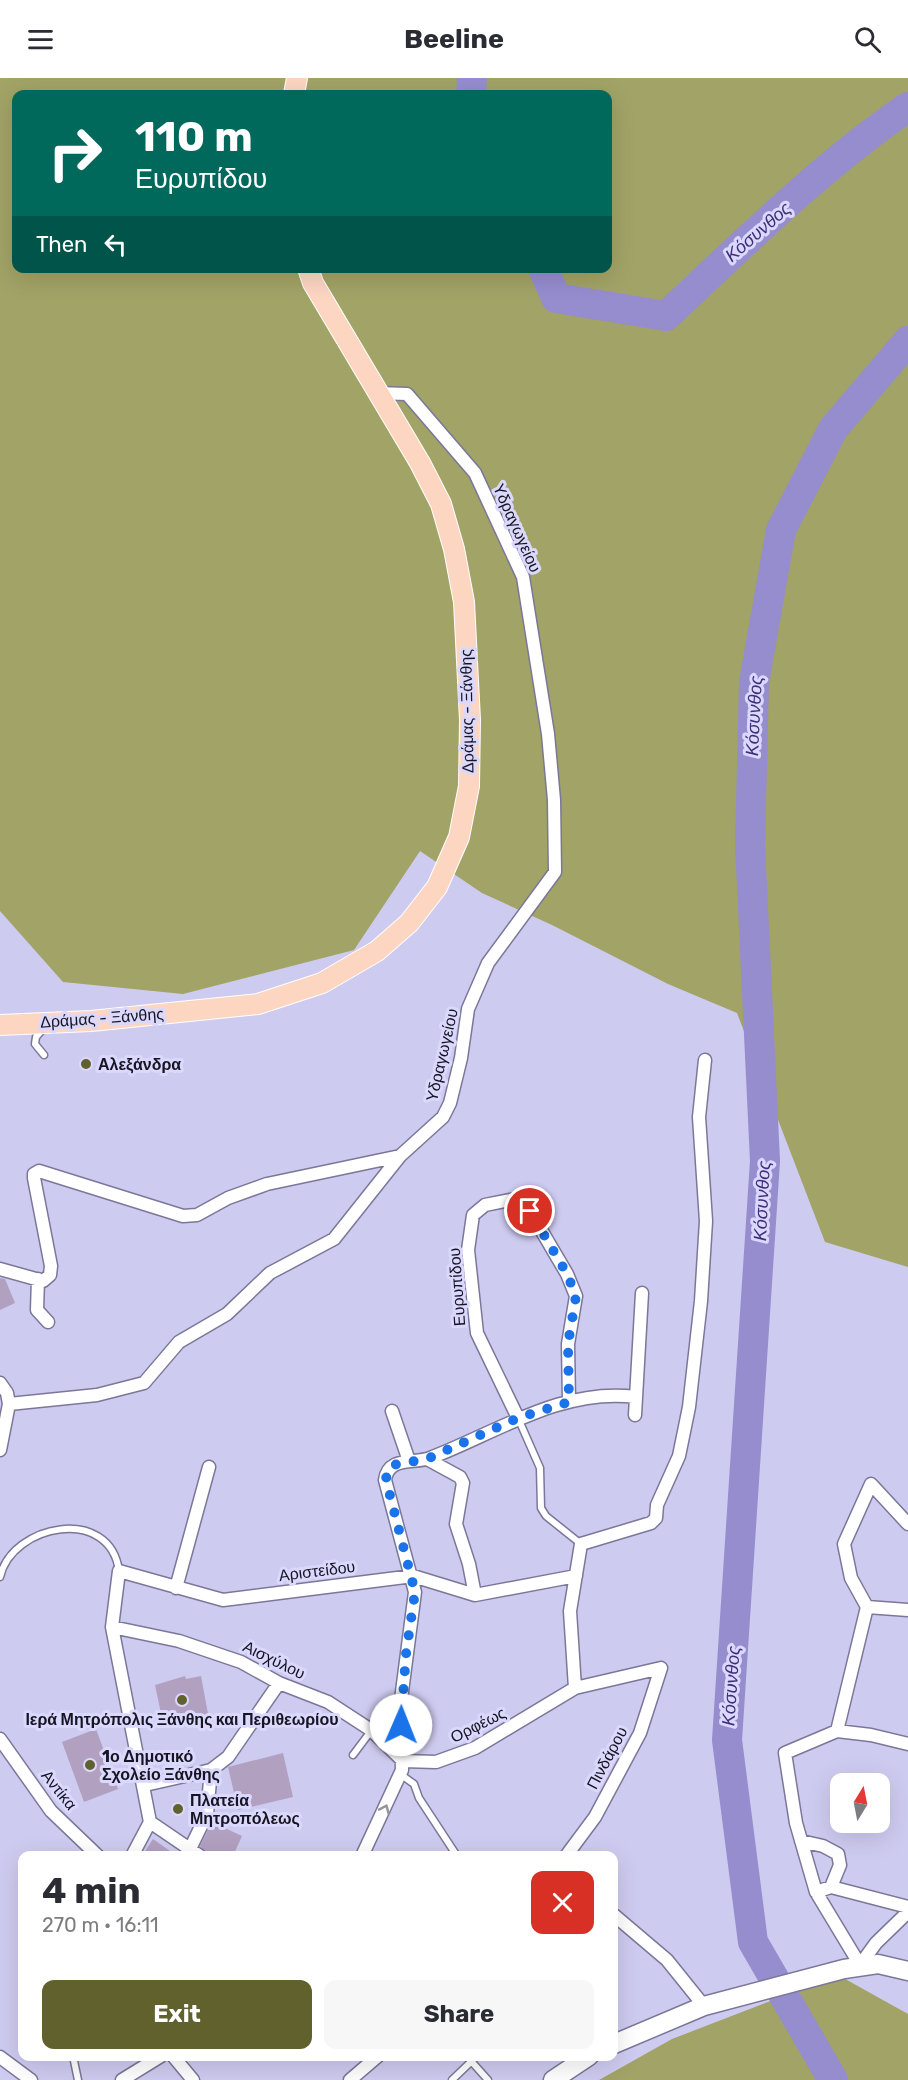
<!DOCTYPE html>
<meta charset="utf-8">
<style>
:root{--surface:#fff;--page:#f7f7f7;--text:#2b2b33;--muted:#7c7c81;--accent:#61612e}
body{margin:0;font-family:Rubik,sans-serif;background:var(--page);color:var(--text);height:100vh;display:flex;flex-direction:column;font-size:22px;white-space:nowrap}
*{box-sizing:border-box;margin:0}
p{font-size:20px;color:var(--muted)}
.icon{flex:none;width:33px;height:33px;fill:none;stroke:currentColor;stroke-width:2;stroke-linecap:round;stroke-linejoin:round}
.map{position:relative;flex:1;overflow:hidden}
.panel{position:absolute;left:18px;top:1773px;width:600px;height:210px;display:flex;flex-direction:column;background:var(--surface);border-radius:12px;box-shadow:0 6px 24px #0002}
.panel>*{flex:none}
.hud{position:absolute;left:12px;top:12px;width:600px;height:183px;border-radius:12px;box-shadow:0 6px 24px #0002;background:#00695c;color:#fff;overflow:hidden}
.needle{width:39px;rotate:10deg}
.controls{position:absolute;left:830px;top:1695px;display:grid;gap:12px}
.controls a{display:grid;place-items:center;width:60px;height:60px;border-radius:12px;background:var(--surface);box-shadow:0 6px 24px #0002;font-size:30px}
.pin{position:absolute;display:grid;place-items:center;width:51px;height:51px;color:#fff;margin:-26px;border:3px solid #fff;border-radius:50%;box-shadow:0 2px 6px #0007}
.me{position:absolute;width:66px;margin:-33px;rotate:1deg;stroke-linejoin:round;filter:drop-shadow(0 0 4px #0008)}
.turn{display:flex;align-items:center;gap:21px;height:126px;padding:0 24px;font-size:27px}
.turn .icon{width:78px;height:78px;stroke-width:2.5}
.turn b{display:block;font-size:42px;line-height:51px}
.then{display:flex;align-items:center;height:57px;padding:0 24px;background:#0003;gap:12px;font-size:22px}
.round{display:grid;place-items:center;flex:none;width:63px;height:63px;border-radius:12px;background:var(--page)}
.summary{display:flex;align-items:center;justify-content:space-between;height:102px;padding:0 24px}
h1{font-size:36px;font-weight:700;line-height:45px}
.primary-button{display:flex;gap:12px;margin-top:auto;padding:12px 24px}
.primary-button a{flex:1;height:69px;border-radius:12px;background:var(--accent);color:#fff;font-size:24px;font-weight:700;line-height:69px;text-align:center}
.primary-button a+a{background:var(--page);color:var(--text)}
header{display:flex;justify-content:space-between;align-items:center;height:78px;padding:0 24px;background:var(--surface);font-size:27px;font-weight:700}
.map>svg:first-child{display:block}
.green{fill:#a2a366;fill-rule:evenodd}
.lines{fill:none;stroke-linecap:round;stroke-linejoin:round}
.river{stroke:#958dce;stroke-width:30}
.building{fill:#b2a0c1}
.lane-casing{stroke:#7b7799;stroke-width:9}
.street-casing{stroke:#7b7799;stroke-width:15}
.secondary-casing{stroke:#7b7799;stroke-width:21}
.primary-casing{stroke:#fff;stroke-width:22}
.lane{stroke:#fff;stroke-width:6}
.street{stroke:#fff;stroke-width:12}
.secondary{stroke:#fff;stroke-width:18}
.primary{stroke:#fdd6c2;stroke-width:20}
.oneway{stroke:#96959b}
.route{stroke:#1a73e8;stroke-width:10;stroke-dasharray:0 18}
.poi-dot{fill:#61612e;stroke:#dbd8fd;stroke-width:2}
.labels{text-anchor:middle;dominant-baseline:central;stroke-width:6;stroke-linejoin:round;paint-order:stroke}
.street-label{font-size:16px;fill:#151421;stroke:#dbd8fd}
.poi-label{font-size:16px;font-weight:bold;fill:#151421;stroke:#dbd8fd;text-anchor:start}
.water-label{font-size:18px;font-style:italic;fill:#3f2d7a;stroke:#dbd8fd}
</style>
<header><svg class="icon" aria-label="menu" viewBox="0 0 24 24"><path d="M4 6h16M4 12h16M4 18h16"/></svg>Beeline<svg class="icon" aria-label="search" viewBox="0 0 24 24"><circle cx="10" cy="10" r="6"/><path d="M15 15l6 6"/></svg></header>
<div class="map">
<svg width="908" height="2002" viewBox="0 0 908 2002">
<rect width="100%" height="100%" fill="#cecbf0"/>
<!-- green -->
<path class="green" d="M0,0H908V1189L825,1164L737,935L668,906L552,847L482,815L420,773L354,872L183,916L63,904L0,833ZM16,16H608V190H16Z
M838,1897L908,1936V2002H599L672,1961Z"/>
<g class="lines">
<!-- river -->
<path class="river" d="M471,16L472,0
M543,190L556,220L666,238C741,168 823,87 908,29
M833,2002L753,1864L727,1662L765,1083L750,767L754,604L781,452L833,351L908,263"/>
</g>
<!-- building -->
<path class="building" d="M0,1200L5,1201L15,1225L0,1232Z
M185,1598L186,1601L201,1598L208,1636L163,1645L155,1607Z
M96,1651L118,1711L84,1724L62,1664Z
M283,1675L293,1719L238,1732L228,1689Z
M212,1744L242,1758L233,1778H208L200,1768Z
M153,1761L177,1778H142Z"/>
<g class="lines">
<!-- lane casing -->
<g class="lane-casing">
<path id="lane" d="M43,951L36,959L35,966L44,977
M518,1340L540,1390L541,1430L546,1438L581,1466
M0,1499C12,1446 110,1427 119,1493
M353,1677L371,1653
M400,1696L414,1706L419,1720L457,1778
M73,1978L78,2002
M471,1983L488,2002
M452,2002L477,1978"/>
</g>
<!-- street casing -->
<g class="street-casing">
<path id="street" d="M0,1191L43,1203L50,1197L51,1188L34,1100V1096L39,1093L183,1138L197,1137L228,1120L267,1106L400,1078
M38,1201L37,1232L48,1244
M0,1305L7,1315L9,1326
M392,1333L409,1383
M635,1337L642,1215
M518,1340L477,1255L468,1172L473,1137L485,1127L515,1121L530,1133L567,1196L576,1218L568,1266L569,1324
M0,1372L9,1326L97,1317L144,1305L179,1264L227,1236L270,1195L334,1161L400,1078L443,1039L450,1025L461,980L468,931L488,885L555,794L554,722L548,656L523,499L475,395L407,316L377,315
M427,1381L460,1399L463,1405L456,1446L469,1486L475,1517
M908,1446L871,1406L844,1466L851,1500L867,1529L908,1532
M176,1510L209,1389
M112,1549L179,1563L241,1584L279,1605L328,1624L371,1652L403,1683
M575,1610L570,1533L581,1466L651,1445L656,1440L657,1427L679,1378L689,1329L701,1223L706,1143L699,1039L705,982
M837,1653L867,1529
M0,1661L51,1733L98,1778
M908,1666L871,1657L837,1653L785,1675L796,1745L816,1814L860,1887L876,1865L908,1834
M403,1683L436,1684L475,1670L575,1610L661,1590L640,1655L595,1739L566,1778
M145,1707L211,1692L228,1679L279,1605
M150,1744L112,1549L119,1493L223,1522L413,1498L475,1517L576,1498
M150,1744L200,1778
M801,1763L823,1768L838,1776L840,1787L831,1809
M189,1773L207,1736L211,1692
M132,1778L150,1744
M362,1778L402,1692L400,1629L415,1514L385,1402C388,1378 414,1386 430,1380C496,1355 562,1309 636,1319
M816,1814L831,1809L908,1829
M614,1837L667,1882L704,1928
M173,1978L193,2002
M0,1979L31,2002
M122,2002L161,1978
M350,2002L378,1978"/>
</g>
<!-- secondary casing -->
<g class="secondary-casing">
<path id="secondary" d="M614,1966L704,1928L844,1891L878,1886L908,1893
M553,2002L589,1978"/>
</g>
<!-- primary casing -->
<g class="primary-casing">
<path id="primary" d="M294,16L297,0
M0,947L91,943L258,926L322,905L377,873L409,845L437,809L459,759L469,708L470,642L464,524L454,471L441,426L420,385L313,205L308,190"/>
</g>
<!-- lane -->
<use href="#lane" class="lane"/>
<!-- street -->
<use href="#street" class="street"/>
<!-- secondary -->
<use href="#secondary" class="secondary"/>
<!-- primary -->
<use href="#primary" class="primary"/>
</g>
<!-- one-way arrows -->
<defs><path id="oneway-chevron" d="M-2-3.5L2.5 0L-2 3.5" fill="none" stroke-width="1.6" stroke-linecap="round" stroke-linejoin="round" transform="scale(1.5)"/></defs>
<use class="oneway" href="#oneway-chevron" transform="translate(385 1731) rotate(-66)"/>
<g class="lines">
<!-- route -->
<path class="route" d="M401,1647L406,1576L415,1514L386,1402L387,1393L393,1387L427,1381L518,1340L569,1324L568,1266L576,1218L567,1196L530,1133"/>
</g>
<!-- markers -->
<g class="poi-dot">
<circle cx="86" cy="986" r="6"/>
<circle cx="182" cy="1622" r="6"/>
<circle cx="90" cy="1687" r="6"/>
<circle cx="178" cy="1731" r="6"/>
</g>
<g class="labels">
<!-- street labels -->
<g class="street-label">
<text transform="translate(517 450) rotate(66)">Υδραγωγείου</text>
<text transform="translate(467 633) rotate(-91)">Δράμας - Ξάνθης</text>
<text transform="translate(102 940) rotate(-4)">Δράμας - Ξάνθης</text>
<text transform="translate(442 977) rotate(-77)">Υδραγωγείου</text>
<text transform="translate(457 1209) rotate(-94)">Ευρυπίδου</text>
<text transform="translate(317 1493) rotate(-7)">Αριστείδου</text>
<text transform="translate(274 1582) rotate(26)">Αισχύλου</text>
<text transform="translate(478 1647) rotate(-27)">Ορφέως</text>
<text transform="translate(607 1680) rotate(-62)">Πινδάρου</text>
<text transform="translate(59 1712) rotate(51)">Αντίκα</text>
</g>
<!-- poi labels -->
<g class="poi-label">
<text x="98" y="986">Αλεξάνδρα</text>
<text x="182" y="1641" text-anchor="middle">Ιερά Μητρόπολις Ξάνθης και Περιθεωρίου</text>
<text x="102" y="1678">1ο Δημοτικό<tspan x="102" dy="18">Σχολείο Ξάνθης</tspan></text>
<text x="190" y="1722">Πλατεία<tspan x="190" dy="18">Μητροπόλεως</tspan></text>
</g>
<!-- water labels -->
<g class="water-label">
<text transform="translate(758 154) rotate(-41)">Κόσυνθος</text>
<text transform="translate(754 638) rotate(-87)">Κόσυνθος</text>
<text transform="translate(762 1123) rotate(-87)">Κόσυνθος</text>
<text transform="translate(731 1608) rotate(-86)">Κόσυνθος</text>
</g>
</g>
</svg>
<div class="controls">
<a><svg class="needle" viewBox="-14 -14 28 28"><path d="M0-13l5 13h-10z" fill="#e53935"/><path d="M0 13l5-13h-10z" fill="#7c7c81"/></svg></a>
</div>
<div class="pin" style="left:530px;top:1133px;background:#d93025"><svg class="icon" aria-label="arrive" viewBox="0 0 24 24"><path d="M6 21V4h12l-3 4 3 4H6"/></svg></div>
<svg class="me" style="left:401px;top:1647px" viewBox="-20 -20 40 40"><circle r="19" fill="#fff"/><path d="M0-13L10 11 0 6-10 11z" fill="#1a73e8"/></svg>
<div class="hud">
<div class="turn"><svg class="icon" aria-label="right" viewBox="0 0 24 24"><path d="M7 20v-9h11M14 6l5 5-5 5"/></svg><div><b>110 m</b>Ευρυπίδου</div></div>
<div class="then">Then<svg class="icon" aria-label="left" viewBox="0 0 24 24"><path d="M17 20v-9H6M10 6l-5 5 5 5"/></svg></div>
</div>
<section class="panel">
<div class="summary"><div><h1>4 min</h1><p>270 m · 16:11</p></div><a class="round" style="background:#d93025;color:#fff"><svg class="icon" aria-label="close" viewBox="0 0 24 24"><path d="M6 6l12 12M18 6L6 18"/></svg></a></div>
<div class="primary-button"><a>Exit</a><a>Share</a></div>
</section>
</div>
